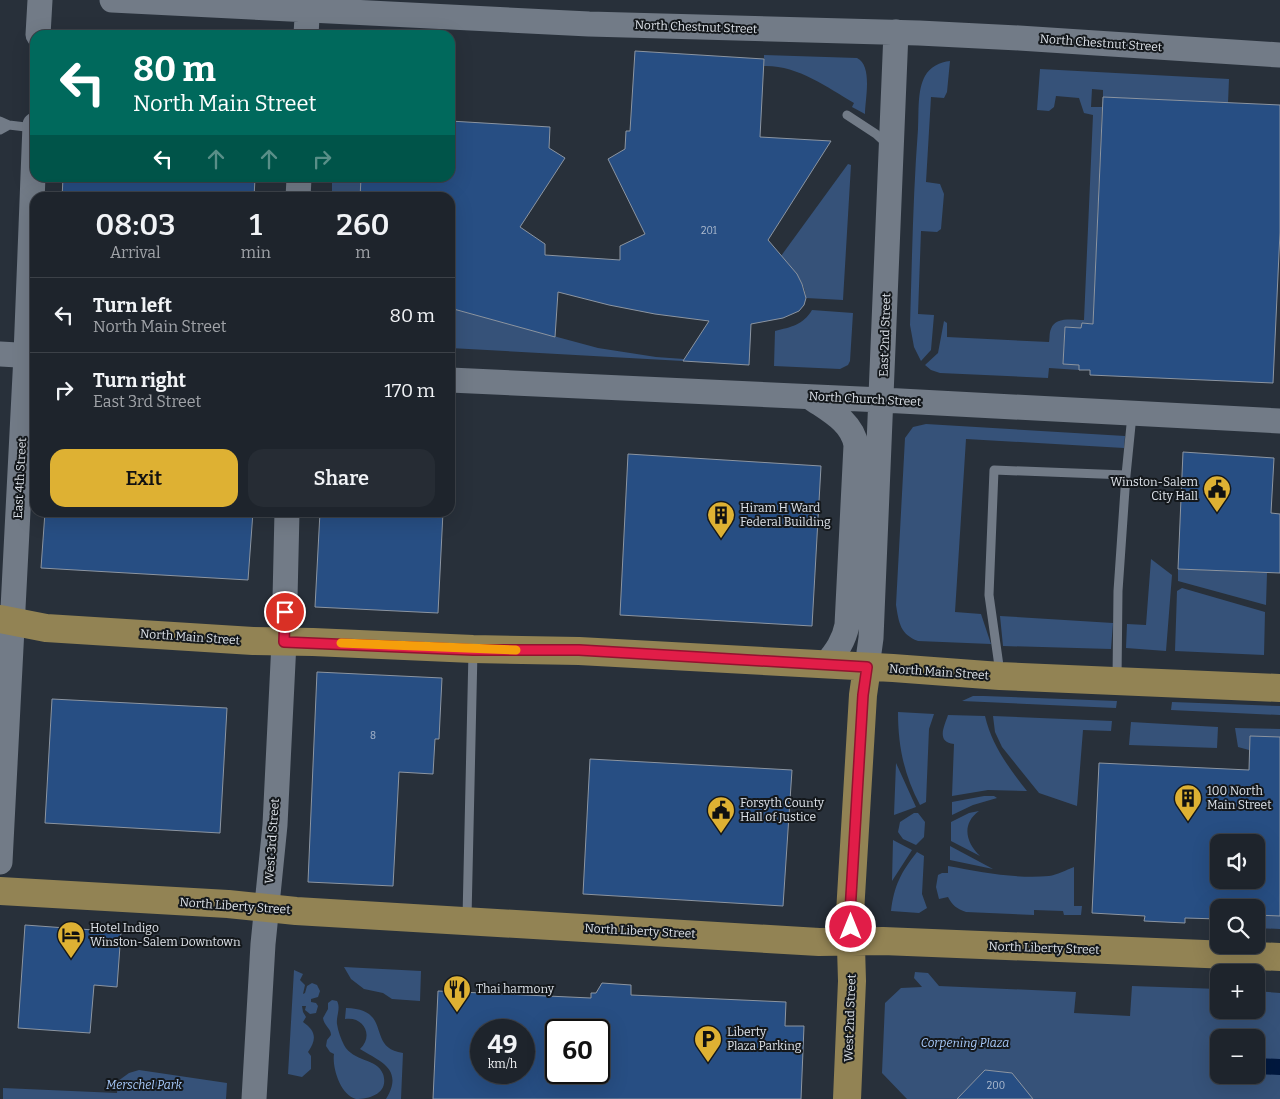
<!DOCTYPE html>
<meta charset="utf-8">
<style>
:root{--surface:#1e242c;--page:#262c34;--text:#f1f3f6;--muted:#a1a4a9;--line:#3c4148;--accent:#deb133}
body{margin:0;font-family:Bitter,serif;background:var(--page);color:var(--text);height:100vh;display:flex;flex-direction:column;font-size:19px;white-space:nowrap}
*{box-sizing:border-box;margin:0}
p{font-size:16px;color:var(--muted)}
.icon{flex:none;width:28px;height:28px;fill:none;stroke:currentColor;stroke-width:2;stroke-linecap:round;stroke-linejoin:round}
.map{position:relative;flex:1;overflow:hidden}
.sheet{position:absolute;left:30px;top:192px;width:425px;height:325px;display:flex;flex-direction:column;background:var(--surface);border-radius:15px;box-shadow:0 5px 20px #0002,0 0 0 1px var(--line)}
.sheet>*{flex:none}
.guide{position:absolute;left:30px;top:30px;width:425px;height:152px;border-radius:15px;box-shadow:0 5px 20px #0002,0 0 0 1px var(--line);background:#00695c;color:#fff;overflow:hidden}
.controls{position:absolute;left:1210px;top:834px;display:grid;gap:10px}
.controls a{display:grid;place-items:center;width:55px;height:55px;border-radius:10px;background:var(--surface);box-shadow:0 5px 20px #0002,0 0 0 1px var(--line);font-size:25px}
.speed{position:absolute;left:470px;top:1019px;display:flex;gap:10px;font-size:25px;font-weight:700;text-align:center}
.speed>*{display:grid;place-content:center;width:65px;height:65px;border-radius:50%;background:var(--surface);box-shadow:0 5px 20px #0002,0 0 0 1px var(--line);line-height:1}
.speed small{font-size:12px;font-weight:400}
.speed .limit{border:2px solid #111;border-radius:8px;background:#fff;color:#111}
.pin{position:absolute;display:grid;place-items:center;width:42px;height:42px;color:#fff;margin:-21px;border:2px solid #fff;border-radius:50%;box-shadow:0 1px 5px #0007}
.me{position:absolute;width:55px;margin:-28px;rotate:0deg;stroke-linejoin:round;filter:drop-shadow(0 0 4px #0008)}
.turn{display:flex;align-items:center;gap:18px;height:105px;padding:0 20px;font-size:22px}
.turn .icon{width:65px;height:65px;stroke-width:2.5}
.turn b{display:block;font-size:35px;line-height:42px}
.lanes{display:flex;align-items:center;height:48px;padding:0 20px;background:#0003;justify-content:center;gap:25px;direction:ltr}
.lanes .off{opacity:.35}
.eta{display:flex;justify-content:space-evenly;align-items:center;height:85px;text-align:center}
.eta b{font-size:30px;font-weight:600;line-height:35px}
.cta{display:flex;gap:10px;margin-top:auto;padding:10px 20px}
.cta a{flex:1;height:58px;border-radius:15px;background:var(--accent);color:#111;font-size:20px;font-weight:600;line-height:58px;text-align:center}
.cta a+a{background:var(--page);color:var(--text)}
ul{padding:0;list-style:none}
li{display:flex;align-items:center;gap:15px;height:75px;padding:0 20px;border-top:1px solid var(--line)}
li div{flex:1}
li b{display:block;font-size:19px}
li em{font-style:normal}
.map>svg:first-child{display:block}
.green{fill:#365279;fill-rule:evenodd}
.water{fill:#00183e}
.building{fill:#274e83;stroke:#8c95a1;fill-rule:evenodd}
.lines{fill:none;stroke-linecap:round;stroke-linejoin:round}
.lane{stroke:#727b87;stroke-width:9}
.secondary{stroke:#727b87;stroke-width:25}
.primary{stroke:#928354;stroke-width:28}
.route-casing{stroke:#92132f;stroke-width:12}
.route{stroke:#e11d48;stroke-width:9}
.slow{stroke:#f59e0b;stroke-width:9}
.labels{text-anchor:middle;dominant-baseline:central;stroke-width:4;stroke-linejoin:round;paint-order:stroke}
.number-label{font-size:10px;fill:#b0bdd0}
.street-label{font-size:12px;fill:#dde2e9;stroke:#14181c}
.poi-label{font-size:12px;fill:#dde2e9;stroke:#14181c;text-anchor:start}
.park-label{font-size:12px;font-style:italic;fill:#a8cafb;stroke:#14181c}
</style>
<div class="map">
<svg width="1280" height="1099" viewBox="0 0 1280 1099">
<rect width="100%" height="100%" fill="#28303a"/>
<!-- green -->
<path class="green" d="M764,55L857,58C873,66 865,99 865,114L852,107L854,103C827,87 797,65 764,66Z
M950,61L947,92L944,98L931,97L926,182L940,184L944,194L941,229L937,232L921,231L918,314L934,315L931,350L921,361L914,347L910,325C912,260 913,194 918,129C919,113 917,90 925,76C930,67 940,62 950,61Z
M1040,69L1229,79L1228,103L1103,97V90L1092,89L1091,107H1102L1093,324L1082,323L1081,328L1065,327L1063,364L1079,365V370L1049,368L1048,378L940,373L931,370L925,365L938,353L944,321L947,323V337L1049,342C1050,338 1049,333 1051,329C1055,316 1074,320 1084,320L1093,115L1084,113L1079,98L1056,96L1054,107L1049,111L1037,110Z
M848,164L851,165L843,300L806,298C805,281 792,268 781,256Z
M332,178H361L360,197H332Z
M450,308L598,348L656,357L684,359L683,361L450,348Z
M812,310L853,313L850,361L848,365L840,369L774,366L775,331C791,327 803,325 812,310Z
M926,424L1125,436L1124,448L966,439L955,612L981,614L991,644L918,641C900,634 899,623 896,605L905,438L913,427Z
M1151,559L1172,575L1166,651L1126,648L1127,624L1146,625Z
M1178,569L1267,573L1266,605L1178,581Z
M1182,588L1265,612L1264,655L1175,651L1177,591Z
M1000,616L1113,623L1111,649L1003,646Z
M973,696H984L1117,701L1116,708L962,701Z
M1172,702L1280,706V715L1171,710Z
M898,712L934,714L929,729L926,802L920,805C904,775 898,746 898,712Z
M948,715L985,716C992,746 1009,768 1027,791L988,790L952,796L954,744C936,742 944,727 948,715Z
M993,716L1112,721L1111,731L1083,730L1077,806L1039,793L1002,747L995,732Z
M1131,722L1218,727L1217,748L1129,745Z
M1235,728L1280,729V737L1250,736L1249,750L1238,747Z
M896,763L916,807L894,815Z
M984,796H994L997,798L973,805L952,815V802Z
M979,811C961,824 966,843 980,856L951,841V822L969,813Z
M914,813H918L925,822L924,837L916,845L903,839L898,832L900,822Z
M893,840L912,850L892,881Z
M950,846L993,869L950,860Z
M917,852L924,856L922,894L927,908L919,913L891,911C894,886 901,872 917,852Z
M948,866C981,872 1015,879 1049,876C1057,875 1066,870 1074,867V906H1082L1081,915H1064L1063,911L1034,910V915L966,912C957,909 952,905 948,897L939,899L936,887L938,875L942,873H948Z
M1256,915L1280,916V929L1256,928Z
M344,967L421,971L420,1001L392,999L383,993L364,989L351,979Z
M294,970L303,974L300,980L305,985L303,994L305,993L307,986L312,983L317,985L320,991L318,997L311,999V1002L316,1003L318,1006L316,1013L310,1014L305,1010L306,1006H302L303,1012L306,1017L303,1022C316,1031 317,1039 308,1052L311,1056V1069L302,1077L288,1074Z
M915,972L928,973L939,986L1076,992L1074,1013L1130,1016L1132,986L1219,989V1010H1256V991L1280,993V1099H907L882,1073L885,1003L901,988L922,987L914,978ZM1219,1038H1256V1075H1219Z
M332,1000L337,1001C341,1008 336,1016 337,1024C338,1031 341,1039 344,1045C353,1062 377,1058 383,1074C389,1092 372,1099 356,1099C340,1095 332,1067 334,1054L330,1052L326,1046L327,1040L331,1035C331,1028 324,1026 323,1018L328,1009V1003Z
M346,1008C394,1009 365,1048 403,1053L401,1099H386C404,1069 381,1062 360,1049C374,1036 364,1016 345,1019Z
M139,1070L227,1083L226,1099H3V1088L117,1093L118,1081L129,1073Z"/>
<!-- water -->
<path class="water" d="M1256,1058L1280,1059V1075L1256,1074Z"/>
<!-- building -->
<path class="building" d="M635,51L764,59L760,137L831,141L768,240L797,274L802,284L806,298L804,305L799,311L783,318L751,324L749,365L683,361L709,321L655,314L609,305L558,292L555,337L450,308V198H360L361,178H450V121L550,127L549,148L565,158L520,227L545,244V255L620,260V246L645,234L608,159L625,149L626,131H630Z
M1103,97L1280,105V232L1273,383L1090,375V370H1079V365L1063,364L1065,327L1081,328L1082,323L1093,324Z
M63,178H255L254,198H62Z
M1183,452L1274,458L1271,513L1280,514V573L1178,569Z
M628,454L821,466L812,626L620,615Z
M45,512H253L248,580L41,568Z
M320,512H443L438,613L315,607Z
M317,672L442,678L439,739H435L433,774L399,772L393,886L308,882Z
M52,699L227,708L220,833L45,823Z
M1250,736L1280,737V916L1256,915V908H1219V919L1185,918V923L1144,921L1145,916L1092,913L1099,763L1249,770ZM1219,842H1256V880H1219Z
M590,759L792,770L783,906L583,894Z
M25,925L121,932L117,987L94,985L90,1033L18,1028Z
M602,983L631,985V995L786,1002L785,1026H804L801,1099H433L438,991L591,998V993H596ZM481,1030H524V1072H481ZM556,1030H599V1072H556Z
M985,1070L1012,1073L1033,1099H957Z"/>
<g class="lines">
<!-- lane -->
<path class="lane" d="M847,115L876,134L888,145
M0,121L9,125L34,128
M0,130L9,125
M1126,475L1132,415
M1000,673L989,595L994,470L1126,475L1118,591L1117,679
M467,918L473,651"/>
<!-- secondary -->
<path class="secondary" d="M112,0L589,24L919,33L1019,38L1280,55
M38,35L40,0
M306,35L308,0
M298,198L299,178
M0,354L35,356
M450,380L882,400L1280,421
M810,397C828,410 852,421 856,445L847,625C844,641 836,652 826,664
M867,667L871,638L896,32
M0,862L26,355L35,125
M254,1099L263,944L275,825L284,642L287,512"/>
<!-- primary -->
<path class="primary" d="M0,619L46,628L253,641L313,642L473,649L579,651L893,668L1000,676L1280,688
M0,891L228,904L296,911L819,942L883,941L1280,957
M847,1099L852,981L850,913L863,695L867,667"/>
</g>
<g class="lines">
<!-- route casing -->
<g class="route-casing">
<path id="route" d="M285,612L284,642L473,650H579L867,667L863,695L850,913L851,927"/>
</g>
<!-- route -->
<use href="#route" class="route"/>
<!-- slow -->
<path class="slow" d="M341,643L516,650"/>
</g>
<!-- icons -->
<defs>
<g id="civic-pin" transform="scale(1.4375)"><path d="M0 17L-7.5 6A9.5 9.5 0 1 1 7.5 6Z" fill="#deb133" stroke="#14181c"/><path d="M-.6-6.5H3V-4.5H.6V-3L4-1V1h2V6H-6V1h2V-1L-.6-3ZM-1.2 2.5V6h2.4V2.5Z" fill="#111"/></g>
<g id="building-pin" transform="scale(1.4375)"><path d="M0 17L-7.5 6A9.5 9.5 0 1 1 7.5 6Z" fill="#deb133" stroke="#14181c"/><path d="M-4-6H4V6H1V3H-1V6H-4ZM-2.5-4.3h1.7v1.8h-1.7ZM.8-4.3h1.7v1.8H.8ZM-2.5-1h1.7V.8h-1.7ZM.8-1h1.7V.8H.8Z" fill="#111"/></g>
<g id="hotel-pin" transform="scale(1.4375)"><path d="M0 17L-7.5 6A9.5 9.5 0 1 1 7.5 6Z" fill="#deb133" stroke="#14181c"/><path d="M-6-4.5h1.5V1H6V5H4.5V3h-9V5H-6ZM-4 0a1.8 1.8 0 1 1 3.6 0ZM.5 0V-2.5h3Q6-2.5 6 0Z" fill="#111"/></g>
<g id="restaurant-pin" transform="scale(1.4375)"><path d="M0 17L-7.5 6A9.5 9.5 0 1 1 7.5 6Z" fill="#deb133" stroke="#14181c"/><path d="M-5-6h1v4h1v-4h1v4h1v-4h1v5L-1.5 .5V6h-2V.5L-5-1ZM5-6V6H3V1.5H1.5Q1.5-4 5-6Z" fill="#111"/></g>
<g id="parking-pin" transform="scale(1.4375)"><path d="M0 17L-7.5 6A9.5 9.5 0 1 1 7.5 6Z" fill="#deb133" stroke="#14181c"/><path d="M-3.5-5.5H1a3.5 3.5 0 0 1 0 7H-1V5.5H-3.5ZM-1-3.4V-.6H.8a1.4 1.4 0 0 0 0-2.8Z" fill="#111"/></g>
</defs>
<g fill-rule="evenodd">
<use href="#civic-pin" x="1217" y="489"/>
<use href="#building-pin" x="721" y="515"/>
<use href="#building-pin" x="1188" y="798"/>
<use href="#civic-pin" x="721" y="810"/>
<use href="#hotel-pin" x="71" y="935"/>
<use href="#restaurant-pin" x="457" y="989"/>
<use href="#parking-pin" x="708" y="1039"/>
</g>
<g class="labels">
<!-- number labels -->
<g class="number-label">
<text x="709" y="231">201</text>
<text x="373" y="736">8</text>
<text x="996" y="1086">200</text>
</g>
<!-- street labels -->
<g class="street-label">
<text transform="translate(696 27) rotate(2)">North Chestnut Street</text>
<text transform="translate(1101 43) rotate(4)">North Chestnut Street</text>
<text transform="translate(885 335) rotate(-88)">East 2nd Street</text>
<text transform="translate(865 399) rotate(3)">North Church Street</text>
<text transform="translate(20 478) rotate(-87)">East 4th Street</text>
<text transform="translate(190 637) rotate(4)">North Main Street</text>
<text transform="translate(939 672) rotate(4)">North Main Street</text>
<text transform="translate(272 841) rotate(-86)">West 3rd Street</text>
<text transform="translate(235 906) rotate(4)">North Liberty Street</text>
<text transform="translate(640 931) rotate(3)">North Liberty Street</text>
<text transform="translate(1044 948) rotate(2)">North Liberty Street</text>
<text transform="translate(850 1018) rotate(-88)">West 2nd Street</text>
</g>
<!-- poi labels -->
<g class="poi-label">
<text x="1198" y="482" text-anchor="end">Winston-Salem<tspan x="1198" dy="14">City Hall</tspan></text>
<text x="740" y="508">Hiram H Ward<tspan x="740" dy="14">Federal Building</tspan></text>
<text x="1207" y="791">100 North<tspan x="1207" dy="14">Main Street</tspan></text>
<text x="740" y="803">Forsyth County<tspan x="740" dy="14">Hall of Justice</tspan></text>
<text x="90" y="928">Hotel Indigo<tspan x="90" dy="14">Winston-Salem Downtown</tspan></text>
<text x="476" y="989">Thai harmony</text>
<text x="727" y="1032">Liberty<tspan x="727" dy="14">Plaza Parking</tspan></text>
</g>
<!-- park labels -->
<g class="park-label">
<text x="965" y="1043">Corpening Plaza</text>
<text x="144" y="1085">Merschel Park</text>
</g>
</g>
</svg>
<div class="controls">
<a><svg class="icon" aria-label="sound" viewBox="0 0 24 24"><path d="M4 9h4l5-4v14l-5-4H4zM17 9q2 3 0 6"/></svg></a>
<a><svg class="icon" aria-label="search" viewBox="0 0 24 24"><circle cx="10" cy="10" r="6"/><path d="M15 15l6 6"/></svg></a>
<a>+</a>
<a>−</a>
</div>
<div class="speed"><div>49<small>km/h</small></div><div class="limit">60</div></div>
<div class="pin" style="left:285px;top:612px;background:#d93025"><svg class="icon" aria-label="arrive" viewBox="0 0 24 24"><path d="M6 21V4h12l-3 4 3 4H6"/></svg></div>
<svg class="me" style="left:851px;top:927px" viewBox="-20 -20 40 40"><circle r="17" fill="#e11d48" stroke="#fff" stroke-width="3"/><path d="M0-11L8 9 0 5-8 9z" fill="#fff"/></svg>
<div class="guide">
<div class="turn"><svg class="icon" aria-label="left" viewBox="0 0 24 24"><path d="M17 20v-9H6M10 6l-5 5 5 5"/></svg><div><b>80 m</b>North Main Street</div></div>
<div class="lanes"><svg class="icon" aria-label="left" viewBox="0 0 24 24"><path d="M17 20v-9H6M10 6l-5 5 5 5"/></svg><svg class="icon off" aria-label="ahead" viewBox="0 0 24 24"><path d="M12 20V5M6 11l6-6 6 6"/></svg><svg class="icon off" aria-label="ahead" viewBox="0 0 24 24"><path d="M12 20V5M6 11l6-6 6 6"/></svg><svg class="icon off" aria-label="right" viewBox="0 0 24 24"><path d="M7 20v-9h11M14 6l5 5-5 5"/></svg></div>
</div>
<section class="sheet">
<div class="eta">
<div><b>08:03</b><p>Arrival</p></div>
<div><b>1</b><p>min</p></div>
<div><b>260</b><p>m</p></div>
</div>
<ul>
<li><svg class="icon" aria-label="left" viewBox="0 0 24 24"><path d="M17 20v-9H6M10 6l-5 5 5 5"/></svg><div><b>Turn left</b><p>North Main Street</p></div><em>80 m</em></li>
<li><svg class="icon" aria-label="right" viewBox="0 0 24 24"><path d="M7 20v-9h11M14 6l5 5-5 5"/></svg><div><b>Turn right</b><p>East 3rd Street</p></div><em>170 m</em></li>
</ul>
<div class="cta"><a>Exit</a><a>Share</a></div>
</section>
</div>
